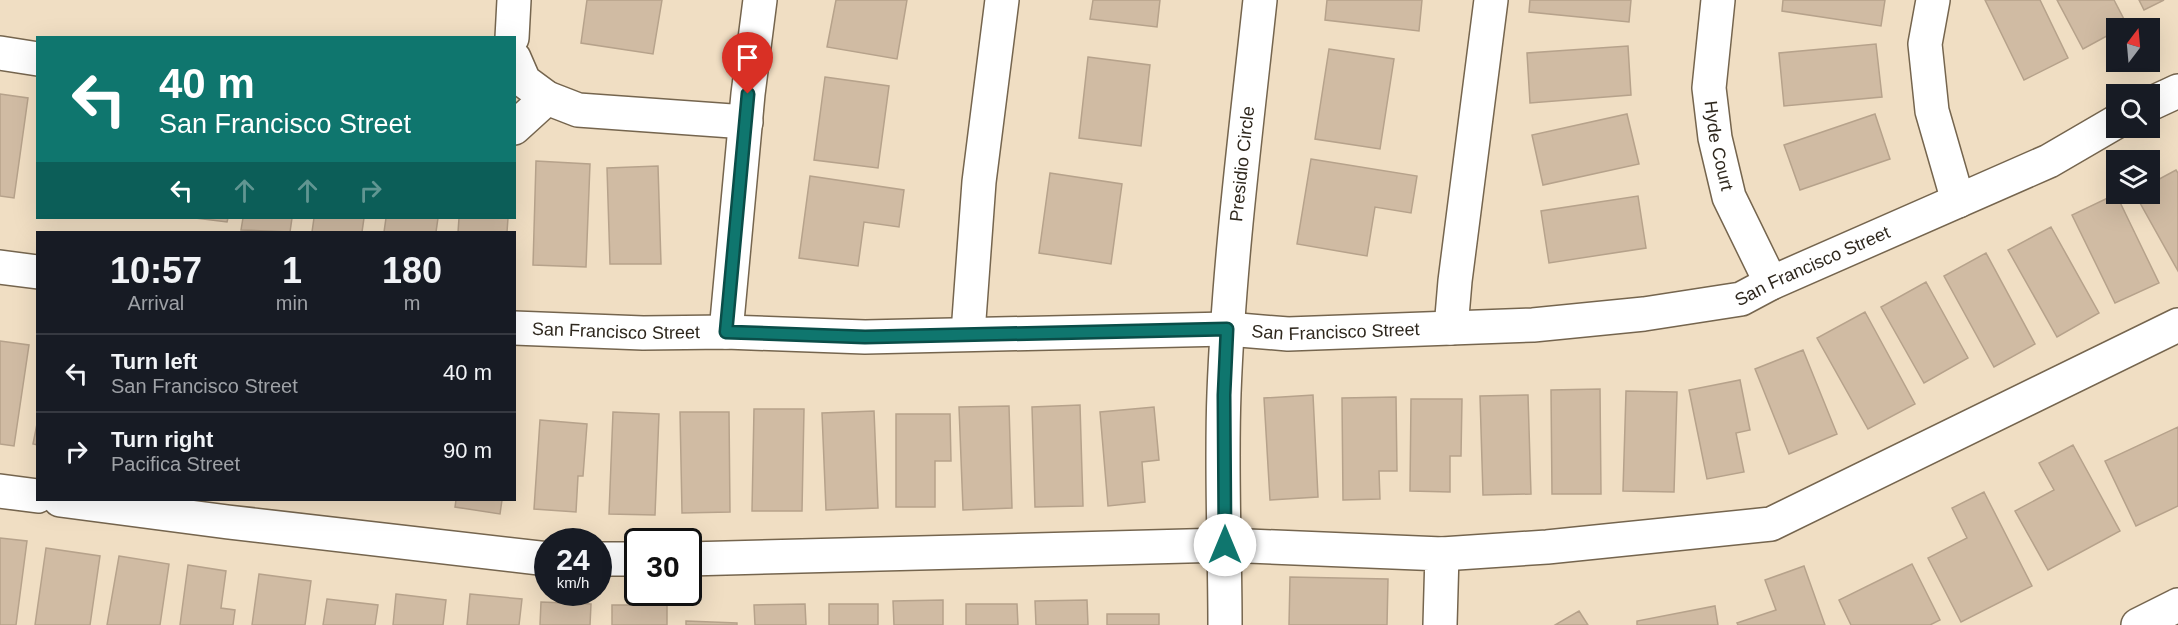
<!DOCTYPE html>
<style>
:root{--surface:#171b24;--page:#20242c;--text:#f1f3f6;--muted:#9ea1a6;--line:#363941}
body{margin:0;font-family:Helvetica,sans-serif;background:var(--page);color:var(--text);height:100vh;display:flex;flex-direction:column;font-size:22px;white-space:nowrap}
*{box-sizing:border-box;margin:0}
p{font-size:20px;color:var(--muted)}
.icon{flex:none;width:33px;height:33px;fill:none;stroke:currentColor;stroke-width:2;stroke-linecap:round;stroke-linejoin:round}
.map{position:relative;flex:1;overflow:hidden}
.side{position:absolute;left:36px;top:231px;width:480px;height:270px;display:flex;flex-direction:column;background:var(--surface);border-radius:0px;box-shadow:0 6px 24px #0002}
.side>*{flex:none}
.hud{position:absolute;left:36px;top:36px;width:480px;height:183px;border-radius:0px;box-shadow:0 6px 24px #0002;background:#0f766e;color:#fff;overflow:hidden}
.needle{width:39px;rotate:16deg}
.buttons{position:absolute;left:2106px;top:18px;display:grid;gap:12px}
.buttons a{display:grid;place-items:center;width:54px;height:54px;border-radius:0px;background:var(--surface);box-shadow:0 6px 24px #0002;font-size:30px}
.speed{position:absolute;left:534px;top:528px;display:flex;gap:12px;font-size:30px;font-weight:700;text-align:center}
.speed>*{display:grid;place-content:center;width:78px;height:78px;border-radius:50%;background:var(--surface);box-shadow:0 6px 24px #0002;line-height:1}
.speed small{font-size:15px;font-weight:400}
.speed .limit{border:3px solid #111;border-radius:9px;background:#fff;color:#111}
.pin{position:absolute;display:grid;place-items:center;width:51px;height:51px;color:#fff;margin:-62px -26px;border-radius:50% 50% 50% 0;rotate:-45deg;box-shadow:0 0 6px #0007}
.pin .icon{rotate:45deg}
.me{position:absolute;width:66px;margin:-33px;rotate:0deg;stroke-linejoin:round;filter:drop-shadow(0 0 4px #0008)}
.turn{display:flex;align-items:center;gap:21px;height:126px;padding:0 24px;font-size:27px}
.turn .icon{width:78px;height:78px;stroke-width:2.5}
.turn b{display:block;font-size:42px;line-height:51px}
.lanes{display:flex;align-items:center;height:57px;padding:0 24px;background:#0003;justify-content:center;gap:30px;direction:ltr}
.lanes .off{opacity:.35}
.eta{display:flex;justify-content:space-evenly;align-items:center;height:102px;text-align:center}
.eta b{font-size:36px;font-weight:700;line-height:42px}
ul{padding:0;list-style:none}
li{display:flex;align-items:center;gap:18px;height:78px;padding:0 24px;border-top:2px solid var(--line)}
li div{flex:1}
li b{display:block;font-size:22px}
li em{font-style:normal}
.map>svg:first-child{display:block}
.building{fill:#d0bba3;stroke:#b6a28b;stroke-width:1.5}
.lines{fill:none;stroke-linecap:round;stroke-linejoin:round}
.minor-casing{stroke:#75654e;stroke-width:36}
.minor{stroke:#fff;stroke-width:33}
.route-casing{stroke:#0a4d48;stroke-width:15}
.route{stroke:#0f766e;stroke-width:10}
.labels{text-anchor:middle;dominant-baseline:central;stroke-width:5;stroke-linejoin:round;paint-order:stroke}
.street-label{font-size:18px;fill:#2f281e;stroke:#f0dec3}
</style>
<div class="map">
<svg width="2178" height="625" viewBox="0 0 2178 625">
<rect width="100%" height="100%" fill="#f0dec3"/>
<!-- building -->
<path class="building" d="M587,0H662L653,54L581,43Z
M836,0H907L897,59L827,47Z
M1093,0H1160L1157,27L1090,19Z
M1327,0H1422L1419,31L1325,20Z
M1530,0H1631L1629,22L1529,12Z
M1783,0H1885L1881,26L1782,11Z
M1985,0H2040L2068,58L2024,80Z
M2057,0H2114L2127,25L2116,28V31L2083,49Z
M2139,0H2164L2144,10Z
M1876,44L1882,97L1784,106L1779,53Z
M1628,46L1631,95L1530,103L1527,53Z
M1329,49L1394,59L1380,149L1315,139Z
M1088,57L1150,65L1141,146L1079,138Z
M825,77L889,86L878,168L814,160Z
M0,94L28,98L14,198L0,196Z
M1627,114L1639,164L1543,185L1532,135Z
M1875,114L1890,159L1800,190L1784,145Z
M1311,159L1417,176L1411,213L1375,207L1367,256L1297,244Z
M536,161L590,164L586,267L533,265Z
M658,166L661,264H610L607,168Z
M2176,170L2178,173V271L2135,194H2150V184Z
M1050,173L1122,184L1111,264L1039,253Z
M810,176L904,190L899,227L864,222L858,266L799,258Z
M2116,194L2159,283L2115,303L2072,215Z
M1638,196L1646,248L1549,263L1541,211Z
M195,218H228L227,222Z
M243,218H292L290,232L241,230Z
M314,218H364L362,232H312Z
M386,218H438L436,232H384Z
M459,218H508L507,232H458Z
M2051,227L2099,313L2057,337L2008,250Z
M1986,253L2035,344L1994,367L1944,276Z
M1926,282L1968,358L1924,383L1881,307Z
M1865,312L1915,404L1868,429L1817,338Z
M0,341L29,345L14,446L0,444Z
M1803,350L1837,434L1789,454L1755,369Z
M1740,380L1750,430L1736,433L1744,472L1707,479L1689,390Z
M1600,389L1601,494H1552L1551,390Z
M1626,391L1677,392L1674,492L1623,491Z
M1313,395L1318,497L1270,500L1264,398Z
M1528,395L1531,494L1483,495L1480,396Z
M1396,397L1397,471H1379L1380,499L1343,500L1342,398Z
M1411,399H1462L1461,456H1450V492L1410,491Z
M1080,405L1083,506L1035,507L1032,407Z
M1009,406L1012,508L963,510L959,407Z
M1154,407L1159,460L1142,462L1145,502L1108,506L1100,412Z
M754,409H804L802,511H752Z
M874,411L878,508L826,510L822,413Z
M613,412L659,414L655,515L609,514Z
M680,412H729L730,512L682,513Z
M896,414H950L951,461H935V507H896Z
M38,419V445L33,444Z
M540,420L587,424L583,476H578L576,512L534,509Z
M2178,427V506L2136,526L2105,461Z
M2073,445L2120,531L2048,570L2015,511L2054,490L2039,463Z
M1984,492L2032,586L1961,622L1928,558L1967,538L1952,508Z
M456,500H502L500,514L455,507Z
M0,538L27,541L16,625H0Z
M46,548L100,556L90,625H35Z
M119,556L169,564L160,625H107Z
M1912,564L1940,620L1930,625H1851L1839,600Z
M188,565L226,571L221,608L235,610L233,625H180Z
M1804,566L1825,625H1738L1737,623L1776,610L1765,580Z
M259,574L311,581L305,625H252Z
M1290,577L1388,579L1387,625H1289Z
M396,594L446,600L443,625H393Z
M470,594L522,599L519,625H467Z
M327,599L378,605L375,625H323Z
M943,600V625H894L893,601Z
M1087,600L1088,625H1036L1035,601Z
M541,602L591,604L590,625H540Z
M805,604L806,625H755L754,605Z
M829,604H878V625H829Z
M966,604H1017L1018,625H966Z
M612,605H667V625H612Z
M1715,606L1718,625H1637V621Z
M1579,611L1588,625H1555Z
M1107,614H1159V625H1107Z
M686,621L737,623V625H686Z"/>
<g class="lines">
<!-- minor casing -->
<g class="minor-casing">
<g id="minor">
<path id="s1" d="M1718,0L1709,88L1715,138L1729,197L1771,283"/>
<path d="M1933,0L1925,44L1932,111L1958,201"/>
<path d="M512,38L514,0"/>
<path d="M0,53L38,59"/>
<path d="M514,58L524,81L547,98L578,110L746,122"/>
<path d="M2150,104L2178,91"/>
<path d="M514,128L547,98"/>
<path d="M0,267L38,272"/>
<path id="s2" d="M514,328L643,333L726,332L865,337L1227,329L1288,334L1533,325L1644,314L1741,299L1771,283L2049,161L2116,122"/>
<path d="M1451,328L1455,281L1491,0"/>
<path d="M726,332L748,94L760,0"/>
<path d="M968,333L979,182L1002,0"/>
<path d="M0,491L38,496"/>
<path d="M60,500L228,522L548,559"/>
<path d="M1442,554L1547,547L1771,524L2178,325"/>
<path d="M598,559H638"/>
<path d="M688,559L1225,545L1442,554L1440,625"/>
<path id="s3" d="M1225,625C1225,548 1221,470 1224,393C1229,262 1246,131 1260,0"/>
<path d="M2138,625L2178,605"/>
</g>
</g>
<!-- minor -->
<use href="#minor" class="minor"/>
</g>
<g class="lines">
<!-- route casing -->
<g class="route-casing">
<path id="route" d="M748,94L726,332L865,337L1227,329L1224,395L1225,545"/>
</g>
<!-- route -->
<use href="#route" class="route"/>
</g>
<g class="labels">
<!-- street labels -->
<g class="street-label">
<text stroke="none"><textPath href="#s1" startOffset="147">Hyde Court</textPath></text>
<text stroke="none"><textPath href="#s3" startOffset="462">Presidio Circle</textPath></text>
<text stroke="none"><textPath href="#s2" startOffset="1308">San Francisco Street</textPath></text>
<text stroke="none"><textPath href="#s2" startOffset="822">San Francisco Street</textPath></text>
<text stroke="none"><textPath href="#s2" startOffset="102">San Francisco Street</textPath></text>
</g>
</g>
</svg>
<div class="buttons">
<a><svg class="needle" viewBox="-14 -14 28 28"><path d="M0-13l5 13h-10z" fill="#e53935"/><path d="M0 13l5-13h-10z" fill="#9ea1a6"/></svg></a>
<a><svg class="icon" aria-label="search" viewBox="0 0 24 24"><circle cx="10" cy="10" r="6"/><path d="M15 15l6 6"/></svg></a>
<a><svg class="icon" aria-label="layers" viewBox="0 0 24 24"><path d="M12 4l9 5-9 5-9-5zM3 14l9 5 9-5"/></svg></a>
</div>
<div class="speed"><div>24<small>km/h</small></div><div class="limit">30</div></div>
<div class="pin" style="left:748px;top:94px;background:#d93025"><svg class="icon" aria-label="arrive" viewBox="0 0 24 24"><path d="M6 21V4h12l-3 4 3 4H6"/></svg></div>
<svg class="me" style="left:1225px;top:545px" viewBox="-20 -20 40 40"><circle r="19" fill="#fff"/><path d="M0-13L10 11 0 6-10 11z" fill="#0f766e"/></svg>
<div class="hud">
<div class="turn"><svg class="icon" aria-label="left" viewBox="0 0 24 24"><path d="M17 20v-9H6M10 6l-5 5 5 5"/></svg><div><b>40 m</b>San Francisco Street</div></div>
<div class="lanes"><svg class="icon" aria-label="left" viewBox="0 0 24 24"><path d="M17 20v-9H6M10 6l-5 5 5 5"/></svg><svg class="icon off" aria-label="ahead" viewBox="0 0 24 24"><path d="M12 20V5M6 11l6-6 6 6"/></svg><svg class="icon off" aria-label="ahead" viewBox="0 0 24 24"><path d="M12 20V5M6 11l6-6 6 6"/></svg><svg class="icon off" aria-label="right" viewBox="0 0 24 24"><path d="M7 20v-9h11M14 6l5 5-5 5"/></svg></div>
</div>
<section class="side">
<div class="eta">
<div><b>10:57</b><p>Arrival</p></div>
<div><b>1</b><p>min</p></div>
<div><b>180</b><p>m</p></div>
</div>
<ul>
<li><svg class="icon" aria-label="left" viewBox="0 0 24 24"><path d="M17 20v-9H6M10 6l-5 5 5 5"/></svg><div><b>Turn left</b><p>San Francisco Street</p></div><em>40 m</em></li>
<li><svg class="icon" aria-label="right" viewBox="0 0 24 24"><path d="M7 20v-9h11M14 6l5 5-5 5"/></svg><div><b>Turn right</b><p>Pacifica Street</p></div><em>90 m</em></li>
</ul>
</section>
</div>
